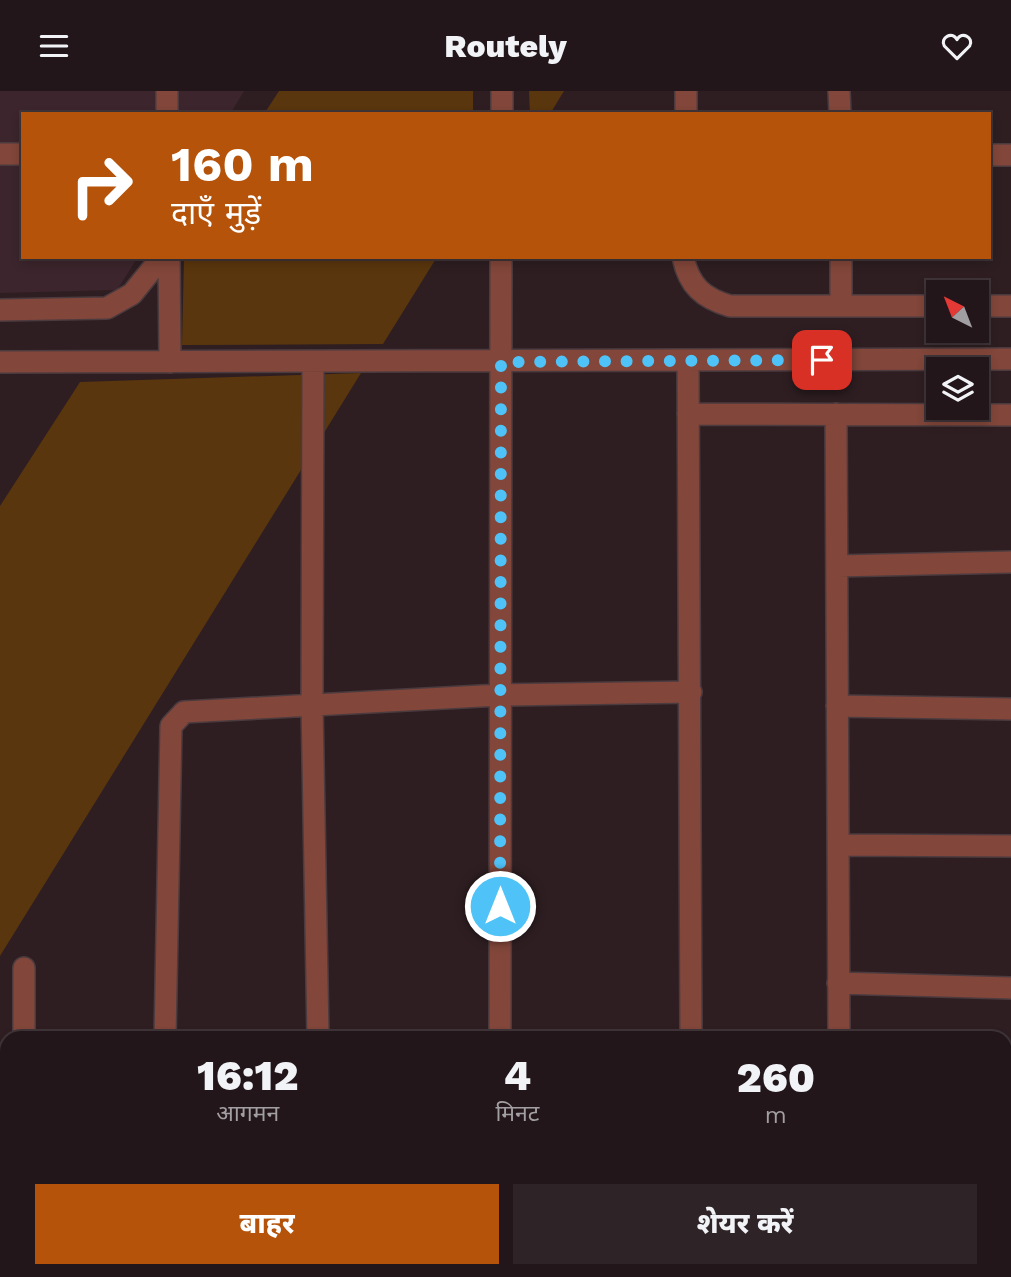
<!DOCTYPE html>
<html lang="hi">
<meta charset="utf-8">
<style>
:root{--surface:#22161a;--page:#2e2327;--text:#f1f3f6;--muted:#a29fa2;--line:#3f3539;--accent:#b45309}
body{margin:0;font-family:"Work Sans","Noto Sans Devanagari",sans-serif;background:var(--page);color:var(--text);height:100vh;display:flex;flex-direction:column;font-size:26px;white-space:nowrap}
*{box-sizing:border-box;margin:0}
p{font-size:23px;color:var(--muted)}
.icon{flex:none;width:38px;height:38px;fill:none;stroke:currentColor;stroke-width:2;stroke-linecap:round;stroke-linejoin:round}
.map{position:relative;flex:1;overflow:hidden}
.panel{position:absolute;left:0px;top:940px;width:1012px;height:247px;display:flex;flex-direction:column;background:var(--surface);border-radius:21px 21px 0 0;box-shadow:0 4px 10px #0003,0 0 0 2px var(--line)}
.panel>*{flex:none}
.hud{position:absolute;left:21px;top:21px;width:970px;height:147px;border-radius:0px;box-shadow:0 4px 10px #0003,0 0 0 2px var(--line);background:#b45309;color:#fff;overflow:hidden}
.needle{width:46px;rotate:318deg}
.controls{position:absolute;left:926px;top:189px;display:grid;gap:14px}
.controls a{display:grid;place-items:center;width:63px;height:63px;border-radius:0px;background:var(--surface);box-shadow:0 4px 10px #0003,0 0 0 2px var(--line);font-size:35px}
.pin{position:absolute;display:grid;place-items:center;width:60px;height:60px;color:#fff;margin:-30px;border-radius:14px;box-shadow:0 4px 10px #0006}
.me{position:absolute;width:77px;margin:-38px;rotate:0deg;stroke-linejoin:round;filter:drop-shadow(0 0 5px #0008)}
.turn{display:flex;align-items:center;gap:24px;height:147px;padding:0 35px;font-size:32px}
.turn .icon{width:91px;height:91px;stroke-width:2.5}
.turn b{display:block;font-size:49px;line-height:60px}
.eta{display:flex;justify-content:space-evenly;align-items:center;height:119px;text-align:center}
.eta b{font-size:42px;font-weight:800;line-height:49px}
.button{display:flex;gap:14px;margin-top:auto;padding:14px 35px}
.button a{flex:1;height:80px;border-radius:0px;background:var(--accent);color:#fff;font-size:28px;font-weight:800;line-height:80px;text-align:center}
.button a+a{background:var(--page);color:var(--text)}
header{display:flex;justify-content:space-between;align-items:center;height:91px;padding:0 35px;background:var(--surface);font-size:32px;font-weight:800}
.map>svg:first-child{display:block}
.built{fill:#3c252c}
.green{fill:#59360d}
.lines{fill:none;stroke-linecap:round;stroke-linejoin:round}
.minor-casing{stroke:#4b3b3f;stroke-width:24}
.highway-casing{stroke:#4b3b3f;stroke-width:24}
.minor{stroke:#82463a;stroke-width:21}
.highway{stroke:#f37d65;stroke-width:21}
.route{stroke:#4fc3f7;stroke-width:12;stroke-dasharray:0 21.6}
</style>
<header><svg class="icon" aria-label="menu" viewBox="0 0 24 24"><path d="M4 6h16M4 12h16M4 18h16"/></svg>Routely<svg class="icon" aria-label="heart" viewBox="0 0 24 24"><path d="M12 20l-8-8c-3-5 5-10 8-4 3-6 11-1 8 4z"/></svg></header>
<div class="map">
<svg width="1011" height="1186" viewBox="0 0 1011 1186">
<rect width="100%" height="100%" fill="#2e1e22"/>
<!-- built -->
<path class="built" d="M0,0H244L230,23H23V166H138L117,199L0,202Z"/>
<!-- green -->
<path class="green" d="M279,0H473V23H264Z
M529,0H564L550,23H530Z
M184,166H437L383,253L182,254Z
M361,282L0,865V415L80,291Z"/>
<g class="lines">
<!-- minor casing -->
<g class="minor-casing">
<path id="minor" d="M167,0V23
M839,0L840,23
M502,23V0
M686,23V0
M0,63H23
M989,64H1011
M169,166L170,271
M683,166C689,195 703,207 730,215H938
M841,166V213
M976,215H1011
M0,219L107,217L132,203L162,166
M688,270L691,947
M0,271L1011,268
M313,271L312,613L318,947
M688,323L1011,324
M836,323L839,947
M837,475L1011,471
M837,615L1011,618
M838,754L1011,755
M24,877V947
M838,892L1011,897
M165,947L171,635L184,621L500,604L691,601
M500,947L501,166
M1004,1015L1011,1014
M0,1119H7
M499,1186V1180"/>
</g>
<!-- highway casing -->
<g class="highway-casing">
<path id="highway" d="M984,1186L1011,1182"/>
</g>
<!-- minor -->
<use href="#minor" class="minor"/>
<!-- highway -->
<use href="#highway" class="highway"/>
</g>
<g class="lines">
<!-- route -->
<path class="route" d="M500,815L501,271L822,269"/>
</g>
</svg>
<div class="controls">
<a><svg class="needle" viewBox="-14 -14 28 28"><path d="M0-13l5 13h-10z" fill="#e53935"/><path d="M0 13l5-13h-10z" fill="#a29fa2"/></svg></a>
<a><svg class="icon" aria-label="layers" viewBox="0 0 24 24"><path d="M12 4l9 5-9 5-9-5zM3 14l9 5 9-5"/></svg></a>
</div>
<div class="pin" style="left:822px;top:269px;background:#d93025"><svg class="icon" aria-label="arrive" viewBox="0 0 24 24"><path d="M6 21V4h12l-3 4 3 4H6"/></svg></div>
<svg class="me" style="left:500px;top:815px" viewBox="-20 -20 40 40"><circle r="17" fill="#4fc3f7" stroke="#fff" stroke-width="3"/><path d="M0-11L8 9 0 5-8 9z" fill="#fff"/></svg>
<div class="hud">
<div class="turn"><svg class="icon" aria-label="right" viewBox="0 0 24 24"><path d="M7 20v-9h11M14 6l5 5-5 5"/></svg><div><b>160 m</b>दाएँ मुड़ें</div></div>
</div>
<section class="panel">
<div class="eta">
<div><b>16:12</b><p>आगमन</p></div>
<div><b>4</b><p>मिनट</p></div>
<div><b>260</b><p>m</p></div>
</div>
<div class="button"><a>बाहर</a><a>शेयर करें</a></div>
</section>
</div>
